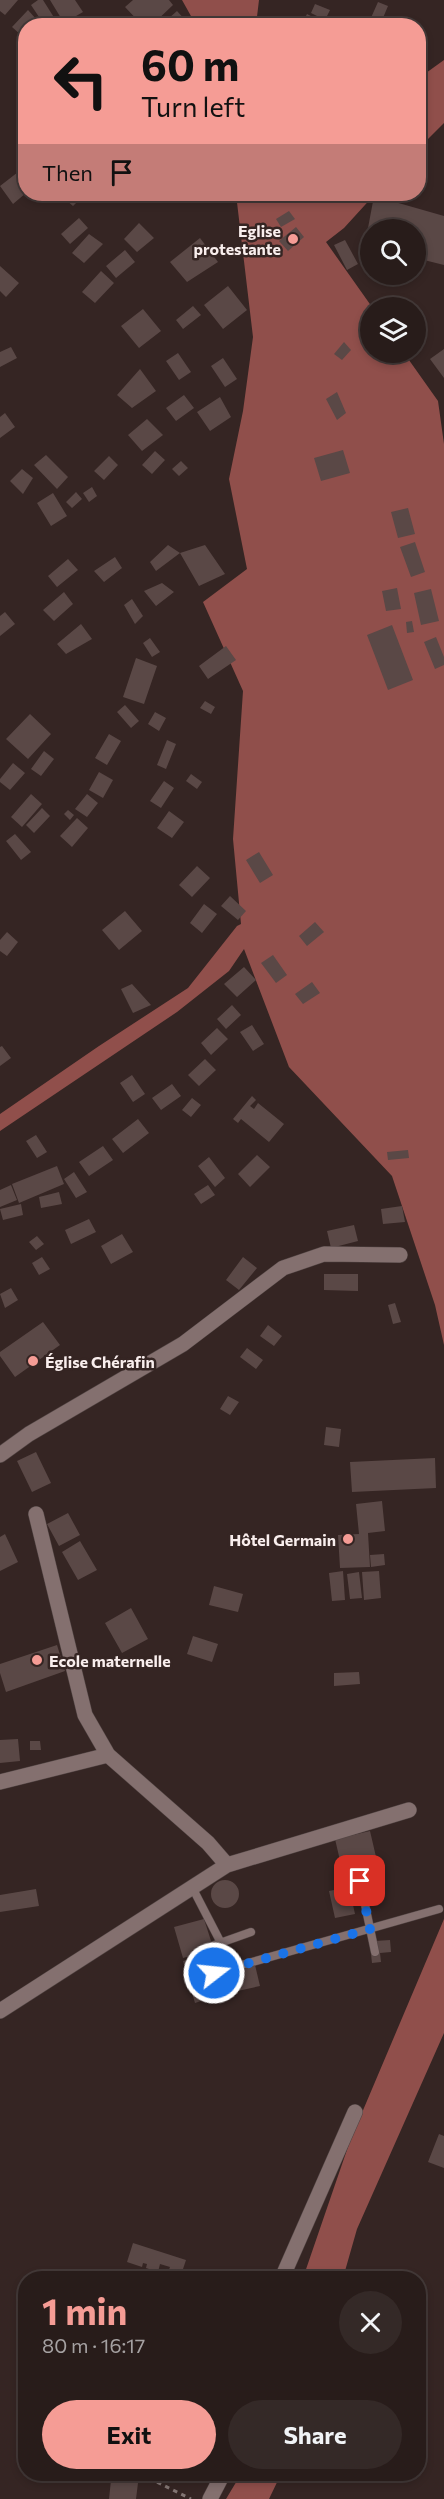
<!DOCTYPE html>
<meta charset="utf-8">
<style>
:root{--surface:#281c1a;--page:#342927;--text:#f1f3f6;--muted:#a5a1a2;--line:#443a39;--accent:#f59c95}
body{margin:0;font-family:Commissioner,sans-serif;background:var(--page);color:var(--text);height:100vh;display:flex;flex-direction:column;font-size:22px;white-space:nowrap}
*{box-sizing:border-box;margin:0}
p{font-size:20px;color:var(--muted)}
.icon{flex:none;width:33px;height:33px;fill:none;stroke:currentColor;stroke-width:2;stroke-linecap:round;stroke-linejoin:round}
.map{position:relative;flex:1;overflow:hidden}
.details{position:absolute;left:18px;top:2271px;width:408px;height:210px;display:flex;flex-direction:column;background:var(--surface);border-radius:24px;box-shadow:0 3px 9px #0003,0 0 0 2px var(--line)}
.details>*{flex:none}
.top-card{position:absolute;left:18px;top:18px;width:408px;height:183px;border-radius:24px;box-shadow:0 3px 9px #0003,0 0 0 2px var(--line);background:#f59c95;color:#111;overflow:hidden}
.fabs{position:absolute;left:360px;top:219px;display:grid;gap:12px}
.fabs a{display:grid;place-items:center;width:66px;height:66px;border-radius:50%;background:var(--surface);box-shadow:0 3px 9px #0003,0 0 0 2px var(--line);font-size:30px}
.pin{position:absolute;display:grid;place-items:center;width:51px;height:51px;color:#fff;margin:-26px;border-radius:12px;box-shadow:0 3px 9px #0006}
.me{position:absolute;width:66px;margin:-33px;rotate:74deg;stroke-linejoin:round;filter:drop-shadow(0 0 4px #0008)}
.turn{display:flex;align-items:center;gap:21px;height:126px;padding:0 24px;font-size:27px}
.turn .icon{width:78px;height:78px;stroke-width:2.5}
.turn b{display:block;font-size:42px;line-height:51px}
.then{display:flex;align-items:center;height:57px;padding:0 24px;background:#0003;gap:12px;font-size:22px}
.round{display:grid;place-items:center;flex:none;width:63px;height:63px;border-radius:32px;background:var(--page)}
.summary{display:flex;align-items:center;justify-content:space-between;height:102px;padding:0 24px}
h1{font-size:36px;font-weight:700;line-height:45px;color:var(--accent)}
.cta{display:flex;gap:12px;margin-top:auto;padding:12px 24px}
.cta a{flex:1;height:69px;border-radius:36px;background:var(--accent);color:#111;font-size:24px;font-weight:700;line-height:69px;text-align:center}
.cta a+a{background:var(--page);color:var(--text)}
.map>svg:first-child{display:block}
.water{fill:#904f4b}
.building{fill:#5a4846}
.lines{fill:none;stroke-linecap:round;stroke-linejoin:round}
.service-casing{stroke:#514443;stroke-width:9}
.minor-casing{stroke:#514443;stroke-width:16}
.path{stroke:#837573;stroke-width:3;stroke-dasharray:4.5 4.5;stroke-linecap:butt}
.service{stroke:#84706f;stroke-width:8}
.minor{stroke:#84706f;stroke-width:15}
.route{stroke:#1a73e8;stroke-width:10;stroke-dasharray:0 18}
.poi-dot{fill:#f59c95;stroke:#352523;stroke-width:2}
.labels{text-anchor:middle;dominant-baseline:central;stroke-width:5;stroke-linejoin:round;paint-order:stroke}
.poi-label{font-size:16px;font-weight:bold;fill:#f9eeed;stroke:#352523;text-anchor:end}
</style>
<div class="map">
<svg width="444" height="2499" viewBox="0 0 444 2499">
<rect width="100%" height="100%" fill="#352523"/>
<!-- water -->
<path class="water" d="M182,0H259L256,25H196Z
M444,60V123L419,148V78Z
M236,194H375L344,228L326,242L372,307L370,352L404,353L438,401L444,444V1345L435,1305L392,1176L289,1067L244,949L229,971L177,1012L0,1131V1114L99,1046L188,988L237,926L241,924L233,839L243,691L203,602L247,569L229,479L243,411L253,337Z
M444,1919V2033L357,2229L343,2278H303L350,2141Z
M241,2474H281L269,2499H226Z"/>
<!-- building -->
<path class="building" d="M0,0H18L5,15L0,11Z
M38,0H43L55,19L45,26L31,5Z
M50,0H75L83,12L64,23Z
M133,0H169L173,5L151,26H143L125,7Z
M378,2L388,6L380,25L370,20Z
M315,4L330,10L325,20L311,13Z
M28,10L36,19L30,26H26V30L21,35L12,27Z
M177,11L188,23L186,26H160Z
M307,14L330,26L302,24Z
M22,169L26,173V193L13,204L0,186Z
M59,194H85L73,206Z
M374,196L444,216V265L416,258V230H370V245L365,244Z
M289,211L295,219L281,227L276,219Z
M79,218L88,228L70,244L61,234Z
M139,223L154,238L137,252L124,239Z
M296,227L304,237L288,251L279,241Z
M89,234L103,244L84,263L72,253Z
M200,238L218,262L187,282L170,262Z
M345,240L358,264L347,270L334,245Z
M125,250L135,262L116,278L106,266Z
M0,266L19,283L6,297L0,291Z
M101,271L114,283L95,303L82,292Z
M228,286L247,310L223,329L204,305Z
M193,306L201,315L183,329L176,320Z
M143,309L161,331L139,348L121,326Z
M344,342L351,350L342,360L334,354Z
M11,347L17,358L0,367V352Z
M444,349V378L430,359Z
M178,353L191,372L179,380L166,361Z
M223,358L237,379L225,387L211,366Z
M140,369L156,391L132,408L117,395Z
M337,392L346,413L337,420L326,399Z
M184,395L194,408L176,421L166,408Z
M220,397L231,417L210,431L197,412Z
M5,413L15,427L0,438V417Z
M147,419L163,435L142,451L128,435Z
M343,450L350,473L321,481L314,458Z
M155,451L165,460L152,474L142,465Z
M46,455L68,477L57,489L34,465Z
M109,456L118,465L104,480L94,471Z
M181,461L188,468L179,476L172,469Z
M22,469L33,478L23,494L10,481Z
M92,487L97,496L89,502L83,493Z
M76,492L82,499L72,508L66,502Z
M53,493L67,516L51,526L37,503Z
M408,508L415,534L398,538L391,512Z
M415,542L425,572L411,577L400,547Z
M168,545L180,553L156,571L150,562Z
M205,545L225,574L199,586L180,553Z
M115,557L122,568L104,582L94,571Z
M68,559L78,570L57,587L48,576Z
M162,583L174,592L156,606L144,591Z
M397,588L401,609L386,611L382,591Z
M431,589L439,621L421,625L414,593Z
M64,592L73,604L54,621L43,610Z
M132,599L143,616L135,624L124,605Z
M5,612L15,624L0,636V616Z
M412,621L414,632L407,633L406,622Z
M81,624L92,639L66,654L57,644Z
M392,625L413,680L388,690L367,635Z
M436,637L444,657V665L435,669L424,642Z
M150,638L160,652L152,657L143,643Z
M226,646L236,660L208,679L199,666Z
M136,658L157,666L144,704L123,697Z
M205,701L215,707L211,714L200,708Z
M125,705L139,721L131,728L117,712Z
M155,712L166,718L159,731L148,724Z
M30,714L51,734L28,759L6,739Z
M109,734L121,741L107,765L95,758Z
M167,740L176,744L166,769L157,765Z
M44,751L54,759L41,776L31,769Z
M13,763L25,773L10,790L0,782V779Z
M99,772L113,780L103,798L89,790Z
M191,774L202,782L197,789L186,781Z
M164,781L174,788L161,808L150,801Z
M31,794L42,804L22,827L11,817Z
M87,794L98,803L87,817L75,809Z
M42,808L50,816L34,833L26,825Z
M68,810L74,815L70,820L64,814Z
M169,811L184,822L172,838L157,828Z
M77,818L88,828L72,847L60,836Z
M15,834L31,852L21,860L6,841Z
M259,852L273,875L260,883L246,860Z
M197,866L210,878L192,897L179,885Z
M230,896L246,911L238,920L221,906Z
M204,904L217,914L202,933L190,923Z
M125,911L142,931L119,950L102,930Z
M315,922L324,932L307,946L299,936Z
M7,932L18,942L7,956L0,951V940Z
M273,955L287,975L276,983L261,963Z
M244,967L256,980L237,997L224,984Z
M312,982L320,993L303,1004L295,994Z
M132,984L151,1005L133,1013L121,989Z
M232,1005L241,1015L226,1029L217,1019Z
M252,1025L264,1044L253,1051L240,1032Z
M217,1028L228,1039L211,1055L201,1043Z
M2,1046L11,1058L0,1066V1047Z
M205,1059L216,1070L199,1086L188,1075Z
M132,1075L145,1094L133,1102L120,1083Z
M172,1084L181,1096L161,1110L152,1098Z
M252,1096L256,1100L250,1106L254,1109L258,1103L284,1124L269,1142L241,1119L238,1123L233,1119Z
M192,1098L201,1105L191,1117L182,1110Z
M138,1119L149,1133L123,1153L112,1139Z
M36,1135L47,1152L37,1158L26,1141Z
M103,1146L113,1160L89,1176L79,1162Z
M408,1150L409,1158L388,1160L387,1152Z
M257,1155L270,1167L250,1187L238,1174Z
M209,1157L225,1178L215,1187L198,1166Z
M57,1166L64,1184L19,1203L12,1184Z
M74,1172L87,1192L76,1198L64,1179Z
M11,1185L17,1200L0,1207V1190Z
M208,1185L215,1195L201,1204L194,1194Z
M59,1192L62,1204L41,1208L39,1197Z
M21,1204L23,1215L3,1220L0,1209Z
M402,1206L405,1222L383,1224L381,1209Z
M89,1219L96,1232L71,1244L65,1230Z
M354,1225L358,1241L331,1248L327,1231Z
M122,1234L133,1252L111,1264L101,1246Z
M37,1236L44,1244L36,1250L29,1242Z
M42,1257L50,1269L39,1275L32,1263Z
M243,1257L257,1268L239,1290L226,1280Z
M324,1274H358V1291L324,1290Z
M11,1288L18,1300L5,1308L0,1294Z
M395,1303L401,1322L393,1324L388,1305Z
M43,1322L60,1345L15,1377L0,1356V1352Z
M268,1325L282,1336L274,1346L260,1336Z
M247,1348L263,1360L256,1369L240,1357Z
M228,1396L239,1402L230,1415L220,1409Z
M326,1427L341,1429L339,1447L324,1445Z
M36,1452L51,1483L32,1492L17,1461Z
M435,1458L436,1488L352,1492L350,1462Z
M382,1501L385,1531L368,1533L370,1567L340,1568L338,1535L359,1534L356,1504Z
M68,1513L80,1535L59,1546L47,1524Z
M5,1534L18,1562L0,1571V1537Z
M80,1541L97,1570L78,1580L62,1552Z
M384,1554L385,1565L371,1567L370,1555Z
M343,1571L345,1600L332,1601L329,1573Z
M379,1571L381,1598L364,1600L362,1572Z
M359,1572L362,1598L350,1599L347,1574Z
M214,1586L243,1594L238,1612L209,1605Z
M131,1608L148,1639L122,1653L105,1623Z
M193,1636L218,1644L212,1662L187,1654Z
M57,1645L65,1671L6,1692L0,1673V1664Z
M359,1672L360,1684L334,1686V1673Z
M18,1739L20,1761L0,1763V1740Z
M30,1741H40L41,1750H30Z
M370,1831L380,1874L345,1882L335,1839Z
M211 1894a14 14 0 1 1 28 0a14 14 0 1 1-28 0Z
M349,1887L355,1914L335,1918L329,1891Z
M36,1889L39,1906L0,1912V1895Z
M204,1919L212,1944L199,1947L201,1953L183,1958L174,1927Z
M390,1940L391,1952L380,1953L381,1962L372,1963L371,1954H377L375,1941Z
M203,1955L216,1996L195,2003L183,1961Z
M255,1965L260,1986L219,1995L214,1975Z
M439,2134L444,2136V2168L428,2162Z
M133,2243L186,2260L180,2278L167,2275L170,2267L160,2264L158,2272L146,2268L147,2264L143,2263L142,2267L127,2262Z
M111,2480L138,2483L136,2499H109Z"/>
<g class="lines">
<!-- service casing -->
<g class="service-casing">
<path id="service" d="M360,1881L375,1952
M192,1887L221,1943
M214,1973L206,1948L251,1932
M210,1974L439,1909"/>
</g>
<!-- minor casing -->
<g class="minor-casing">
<path id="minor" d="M0,1455L29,1434L183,1344L283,1268L324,1254L400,1255
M36,1514L85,1715L108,1755L208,1843L227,1865
M0,1782L108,1755
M0,2011L227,1865L409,1810
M282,2278L355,2112
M210,2499L223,2474"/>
</g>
<!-- path -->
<path class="path" d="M141,2474L191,2499"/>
<!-- service -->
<use href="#service" class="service"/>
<!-- minor -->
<use href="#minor" class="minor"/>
</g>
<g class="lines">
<!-- route -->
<path class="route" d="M214,1973L370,1929L360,1881"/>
</g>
<!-- markers -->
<g class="poi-dot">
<circle cx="293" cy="239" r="6"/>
<circle cx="33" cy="1361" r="6"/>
<circle cx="348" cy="1539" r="6"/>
<circle cx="37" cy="1660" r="6"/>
</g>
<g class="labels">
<!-- poi labels -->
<g class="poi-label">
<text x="281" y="230">Eglise<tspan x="281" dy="18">protestante</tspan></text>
<text x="45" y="1361" text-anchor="start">Église Chérafin</text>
<text x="336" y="1539">Hôtel Germain</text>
<text x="49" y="1660" text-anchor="start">Ecole maternelle</text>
</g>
</g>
</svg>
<div class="fabs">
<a><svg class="icon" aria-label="search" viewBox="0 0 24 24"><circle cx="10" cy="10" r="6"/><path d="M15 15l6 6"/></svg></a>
<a><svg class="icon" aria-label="layers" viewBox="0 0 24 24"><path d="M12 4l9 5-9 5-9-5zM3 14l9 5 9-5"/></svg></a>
</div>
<div class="pin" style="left:360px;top:1881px;background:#d93025"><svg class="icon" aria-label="arrive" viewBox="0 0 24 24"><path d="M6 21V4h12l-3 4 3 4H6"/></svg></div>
<svg class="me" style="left:214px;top:1973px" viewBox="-20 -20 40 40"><circle r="17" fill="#1a73e8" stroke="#fff" stroke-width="3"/><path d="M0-11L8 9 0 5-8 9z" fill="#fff"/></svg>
<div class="top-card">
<div class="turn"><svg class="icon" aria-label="left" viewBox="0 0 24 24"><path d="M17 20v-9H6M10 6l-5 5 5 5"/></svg><div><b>60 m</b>Turn left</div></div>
<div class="then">Then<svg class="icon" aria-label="arrive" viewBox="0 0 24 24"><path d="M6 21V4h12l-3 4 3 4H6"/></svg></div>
</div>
<section class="details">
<div class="summary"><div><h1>1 min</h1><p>80 m · 16:17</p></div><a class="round"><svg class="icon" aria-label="close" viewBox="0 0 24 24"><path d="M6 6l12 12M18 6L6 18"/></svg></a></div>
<div class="cta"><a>Exit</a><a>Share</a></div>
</section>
</div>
